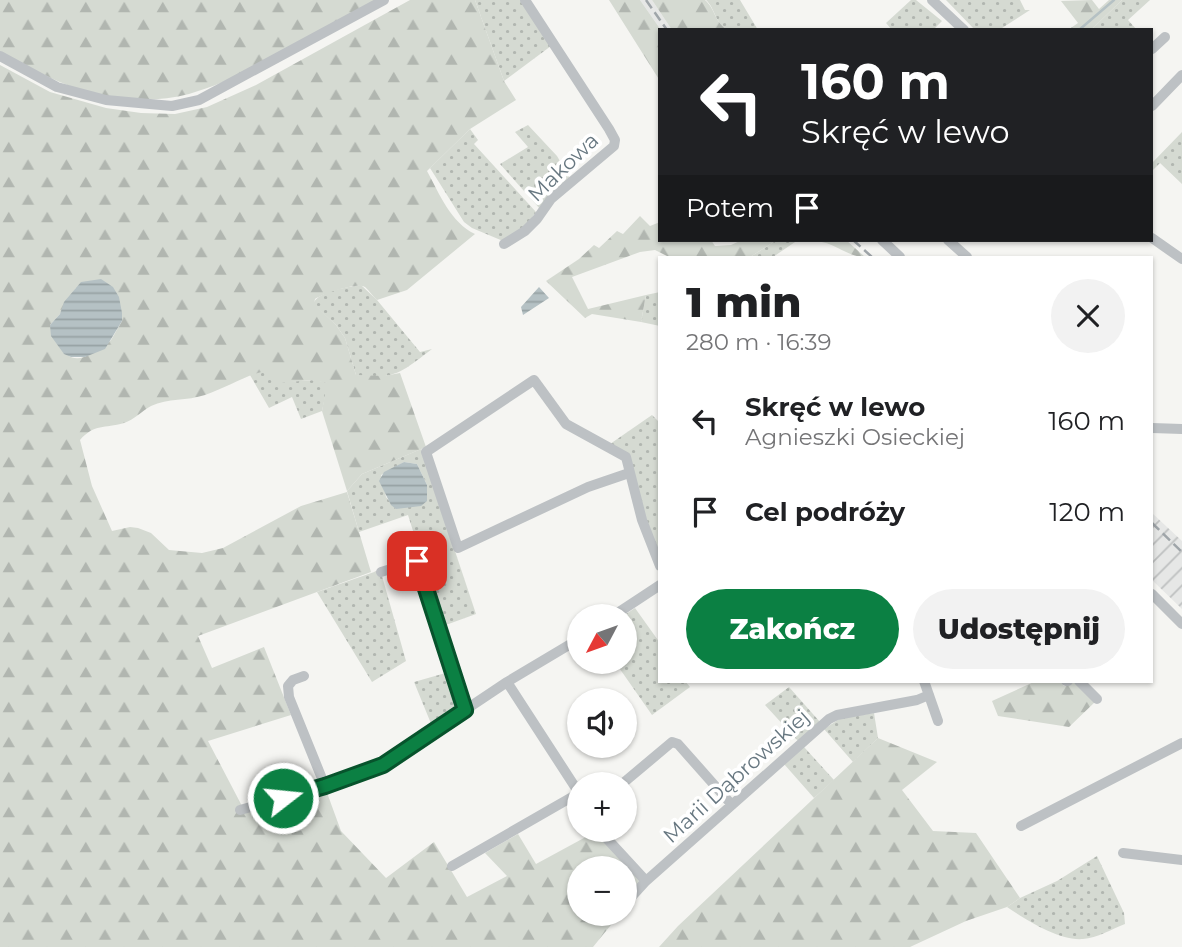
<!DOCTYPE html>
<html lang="pl">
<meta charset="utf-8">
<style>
:root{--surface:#fff;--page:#f2f2f2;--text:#202124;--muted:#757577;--accent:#0b8043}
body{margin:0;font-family:Montserrat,sans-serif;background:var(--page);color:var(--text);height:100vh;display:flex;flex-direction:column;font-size:26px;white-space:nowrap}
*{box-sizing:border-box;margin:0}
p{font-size:23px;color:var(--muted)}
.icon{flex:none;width:38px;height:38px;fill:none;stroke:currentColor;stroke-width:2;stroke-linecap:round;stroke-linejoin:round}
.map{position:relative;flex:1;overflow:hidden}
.panel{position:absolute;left:658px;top:256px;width:495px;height:427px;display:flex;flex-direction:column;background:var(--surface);border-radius:0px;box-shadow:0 2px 5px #0004}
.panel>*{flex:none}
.top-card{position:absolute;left:658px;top:28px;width:495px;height:214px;border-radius:0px;box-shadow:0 2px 5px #0004;background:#202124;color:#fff;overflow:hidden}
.needle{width:46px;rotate:229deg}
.controls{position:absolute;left:567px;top:604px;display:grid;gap:14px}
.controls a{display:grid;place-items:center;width:70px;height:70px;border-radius:50%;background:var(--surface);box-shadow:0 2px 5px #0004;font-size:35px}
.pin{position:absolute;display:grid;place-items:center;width:60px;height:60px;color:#fff;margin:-30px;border-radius:14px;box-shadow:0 4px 10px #0006}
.me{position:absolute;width:77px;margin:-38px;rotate:74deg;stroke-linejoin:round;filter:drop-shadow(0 0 5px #0008)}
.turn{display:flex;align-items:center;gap:24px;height:147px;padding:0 28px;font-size:32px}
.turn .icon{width:91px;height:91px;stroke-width:2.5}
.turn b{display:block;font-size:49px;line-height:60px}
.then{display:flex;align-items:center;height:66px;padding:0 28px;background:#0003;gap:14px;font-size:26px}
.round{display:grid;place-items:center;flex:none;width:74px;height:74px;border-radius:37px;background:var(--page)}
.head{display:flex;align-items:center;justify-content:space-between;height:119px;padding:0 28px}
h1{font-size:42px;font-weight:800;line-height:52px}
.button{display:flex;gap:14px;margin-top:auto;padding:14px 28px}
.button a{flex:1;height:80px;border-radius:42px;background:var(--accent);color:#fff;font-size:28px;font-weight:800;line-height:80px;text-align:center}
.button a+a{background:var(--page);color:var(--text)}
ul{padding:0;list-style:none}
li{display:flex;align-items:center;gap:21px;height:91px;padding:0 28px}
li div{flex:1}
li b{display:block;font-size:26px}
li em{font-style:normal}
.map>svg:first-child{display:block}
.built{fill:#e6e7e6}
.industrial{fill:url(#industrial-furrows)}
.grass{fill:url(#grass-dots);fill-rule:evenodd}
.forest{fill:url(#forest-firs);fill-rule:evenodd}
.water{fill:url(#water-rules)}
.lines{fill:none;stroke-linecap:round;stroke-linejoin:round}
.stream{stroke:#b5c1c4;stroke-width:2.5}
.minor{stroke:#bdc1c4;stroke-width:10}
.rail{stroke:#9fa5a9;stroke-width:2.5;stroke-dasharray:10 5;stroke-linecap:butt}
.route-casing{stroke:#07532c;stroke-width:18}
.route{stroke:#0b8043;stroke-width:12}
.labels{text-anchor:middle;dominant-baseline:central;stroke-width:7;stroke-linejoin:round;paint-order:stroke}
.street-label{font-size:21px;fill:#677780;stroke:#fff}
</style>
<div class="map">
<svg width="1182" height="947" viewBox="0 0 1182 947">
<defs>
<pattern id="industrial-furrows" width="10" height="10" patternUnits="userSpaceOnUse" patternTransform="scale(1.75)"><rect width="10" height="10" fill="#e6e7e6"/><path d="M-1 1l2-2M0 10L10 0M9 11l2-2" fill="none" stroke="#bec0c0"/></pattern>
<pattern id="grass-dots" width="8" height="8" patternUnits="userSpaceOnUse" patternTransform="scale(1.75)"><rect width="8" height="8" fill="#d5dad2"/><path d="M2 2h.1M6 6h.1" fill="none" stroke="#b1b6b0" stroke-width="1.8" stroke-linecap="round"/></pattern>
<pattern id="forest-firs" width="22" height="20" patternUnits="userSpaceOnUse" patternTransform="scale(1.75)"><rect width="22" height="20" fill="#d5dad2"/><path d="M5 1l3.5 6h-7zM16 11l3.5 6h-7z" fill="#b1b6b0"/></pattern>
<pattern id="water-rules" width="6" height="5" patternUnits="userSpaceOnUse" patternTransform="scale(1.75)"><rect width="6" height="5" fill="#b5c1c4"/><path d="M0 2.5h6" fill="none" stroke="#97a2a4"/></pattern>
</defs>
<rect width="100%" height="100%" fill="#f5f5f2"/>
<!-- built -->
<path class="built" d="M640,0H652L672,30H661Z"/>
<!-- industrial -->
<path class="industrial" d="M1152,513L1182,541V609L1152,580Z"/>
<!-- grass -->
<path class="grass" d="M475,0H523L551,46L504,81Z
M706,0H740L758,30H727C713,19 716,10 706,0Z
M911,0H916L942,21L933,30H892L886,23Z
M946,0H1020L1025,10H1030L999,30H975Z
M1122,0H1150L1128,20L1137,30H1091Z
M528,125L557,156L571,180L540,209L500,164L528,147L515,132Z
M470,129L478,140L474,144L536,212L524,228L503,241L472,228L464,222L430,168Z
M1182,132V184L1160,163L1152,171V163Z
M777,240H798L773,257H750Z
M361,285L377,300L420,352L432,349C403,371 394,381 356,375L345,338L336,325L313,304C318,291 348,287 361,285Z
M660,292V326L641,322L646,295Z
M265,370L281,382L315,380L328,383L322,411L301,419L292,397L269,408L250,375Z
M652,415L660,423V557L645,519L628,455L610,444Z
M421,449L476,614L443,626L408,515L359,532L347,491L362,474ZM404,462L417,464L427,485L396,509L386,497L381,475Z
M377,571L382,576L406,661L372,682L317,592Z
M635,608L660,643V681H685L690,687L652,715L615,662H625L623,616Z
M449,672L460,707L432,726L414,682Z
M789,687L820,722L798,741L765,705Z
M874,713L878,738L853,762L824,729L841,718Z
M804,747L834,780L814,798L784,764Z
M1097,856L1124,913L1125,924C1112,929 1097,938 1083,939C1059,941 1026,920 1007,907L1020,898L1057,881Z"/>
<!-- forest -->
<path class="forest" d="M0,0H377C318,32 254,75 189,94C164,101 135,101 109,97C71,91 34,70 0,52Z
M410,0H475L504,81L516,100L470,129L427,171C439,193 451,223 475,234L407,290L377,300C372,296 370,291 365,287C357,282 323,294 315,299L314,304L336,325L345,338L356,375L384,376L400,373L426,447L362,474L347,491L322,411L327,383L311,380L281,383L265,371C244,376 226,388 205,395C187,401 168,398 151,406C142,411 134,420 124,423C104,429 95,423 80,440L92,486L112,531L130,527L138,528L151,533L169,550L202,553L223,548L301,506L347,492L371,572L198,636L212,668L264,647L291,715L208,741L242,806L326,790L341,831L386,878L434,842L467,897L507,876L485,853L518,834L536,864L595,832L641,881L625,897V868H579V914H610L615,920L593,947H0V65L50,92L106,108L141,113L175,114L207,107L256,85ZM76,288L122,321C118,327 115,334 111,340C106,346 98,349 92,353C67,369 58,345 50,325L60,314Z
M609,0H640L661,30L660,81Z
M652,0H705C716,10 713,19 727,30H672Z
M1092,0L1099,9L1109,0H1122L1091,30H1068L1078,23L1061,1Z
M640,216L650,226L660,222V240H711L715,246L731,245L742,240H777L750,257H669L655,250L640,252L572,277L588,309L646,295L641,322L592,314L585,318L546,281L579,259L594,245L599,248L617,231L623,234Z
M809,240H846L865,257C845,257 831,238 811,242Z
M1036,681H1060L1064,686L1074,681L1095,702L1069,727L998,716L992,701Z
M878,738L937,762L902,790L933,831L976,833L1020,898L1007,907L966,921L910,947H659L678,926Z"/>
<!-- water -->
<path class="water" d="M101,279L113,287L119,297L122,313V321L105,349L85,357H71L64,354L51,336L50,325L60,314L64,302L81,282Z
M539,287L549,298L523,315L521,307Z
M404,462L417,464L427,485V501L421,506L396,509L391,505L379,481L384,472Z"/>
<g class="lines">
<!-- stream -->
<path class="stream" d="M1079,30L1114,0"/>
<!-- minor -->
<path class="minor" d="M932,0L964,30
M1152,49L1165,37
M0,56L57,87L106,100L172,106L199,100L384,0
M1152,106L1182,75
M1152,238L1182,259
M882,240L900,257
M948,240L967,257
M504,244L525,231L537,219L551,199L614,146L615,140L609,129L525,0
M1152,428L1182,429
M629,473L588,487L458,548L426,452L534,380L566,424L626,457L642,520L660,566
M381,572L417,561L465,710
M1152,594L1182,624
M613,616L660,585
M304,676L293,680L288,686L289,697L325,786
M924,681L938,721
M1066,681H1068
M1079,681L1097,699
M507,682L579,793
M622,784L672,742L678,744L732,805
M240,810L325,786L383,765L507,682L579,639
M1021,826L1182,743
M599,830L646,881
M1123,853L1182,860
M452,866L579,793
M625,904L646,881L829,719L837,715L917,700L929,695"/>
<!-- rail -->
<path class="rail" d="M646,0L667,30
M853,240L872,257
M1152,523L1182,552"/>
</g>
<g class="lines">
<!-- route casing -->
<g class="route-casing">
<path id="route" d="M283,798L325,786L383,765L465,710L417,561"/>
</g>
<!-- route -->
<use href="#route" class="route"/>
</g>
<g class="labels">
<!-- street labels -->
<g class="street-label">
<text transform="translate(563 167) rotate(-44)">Makowa</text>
<text transform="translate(736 776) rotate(-42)">Marii Dąbrowskiej</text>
</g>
</g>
</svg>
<div class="controls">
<a><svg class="needle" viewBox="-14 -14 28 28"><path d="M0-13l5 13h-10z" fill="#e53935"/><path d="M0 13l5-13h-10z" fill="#757577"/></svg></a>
<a><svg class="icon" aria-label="sound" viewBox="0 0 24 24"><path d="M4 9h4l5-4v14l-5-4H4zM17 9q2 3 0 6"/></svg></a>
<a>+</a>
<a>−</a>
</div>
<div class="pin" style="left:417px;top:561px;background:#d93025"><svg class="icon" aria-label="arrive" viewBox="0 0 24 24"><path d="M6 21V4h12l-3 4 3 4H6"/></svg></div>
<svg class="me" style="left:283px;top:798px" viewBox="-20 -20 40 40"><circle r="17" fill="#0b8043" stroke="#fff" stroke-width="3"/><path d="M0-11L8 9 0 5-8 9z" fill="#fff"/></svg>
<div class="top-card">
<div class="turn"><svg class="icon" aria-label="left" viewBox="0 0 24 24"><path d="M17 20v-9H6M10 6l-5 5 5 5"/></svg><div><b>160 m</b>Skręć w lewo</div></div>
<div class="then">Potem<svg class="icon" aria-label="arrive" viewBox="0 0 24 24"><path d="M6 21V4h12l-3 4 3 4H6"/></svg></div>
</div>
<section class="panel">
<div class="head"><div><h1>1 min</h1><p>280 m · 16:39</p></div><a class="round"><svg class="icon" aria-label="close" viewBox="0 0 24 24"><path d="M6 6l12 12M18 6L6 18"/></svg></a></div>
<ul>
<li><svg class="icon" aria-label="left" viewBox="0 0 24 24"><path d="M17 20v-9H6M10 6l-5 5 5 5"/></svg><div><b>Skręć w lewo</b><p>Agnieszki Osieckiej</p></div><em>160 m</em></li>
<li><svg class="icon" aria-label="arrive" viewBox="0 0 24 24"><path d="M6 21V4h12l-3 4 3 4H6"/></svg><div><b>Cel podróży</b></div><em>120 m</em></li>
</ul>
<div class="button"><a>Zakończ</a><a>Udostępnij</a></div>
</section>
</div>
